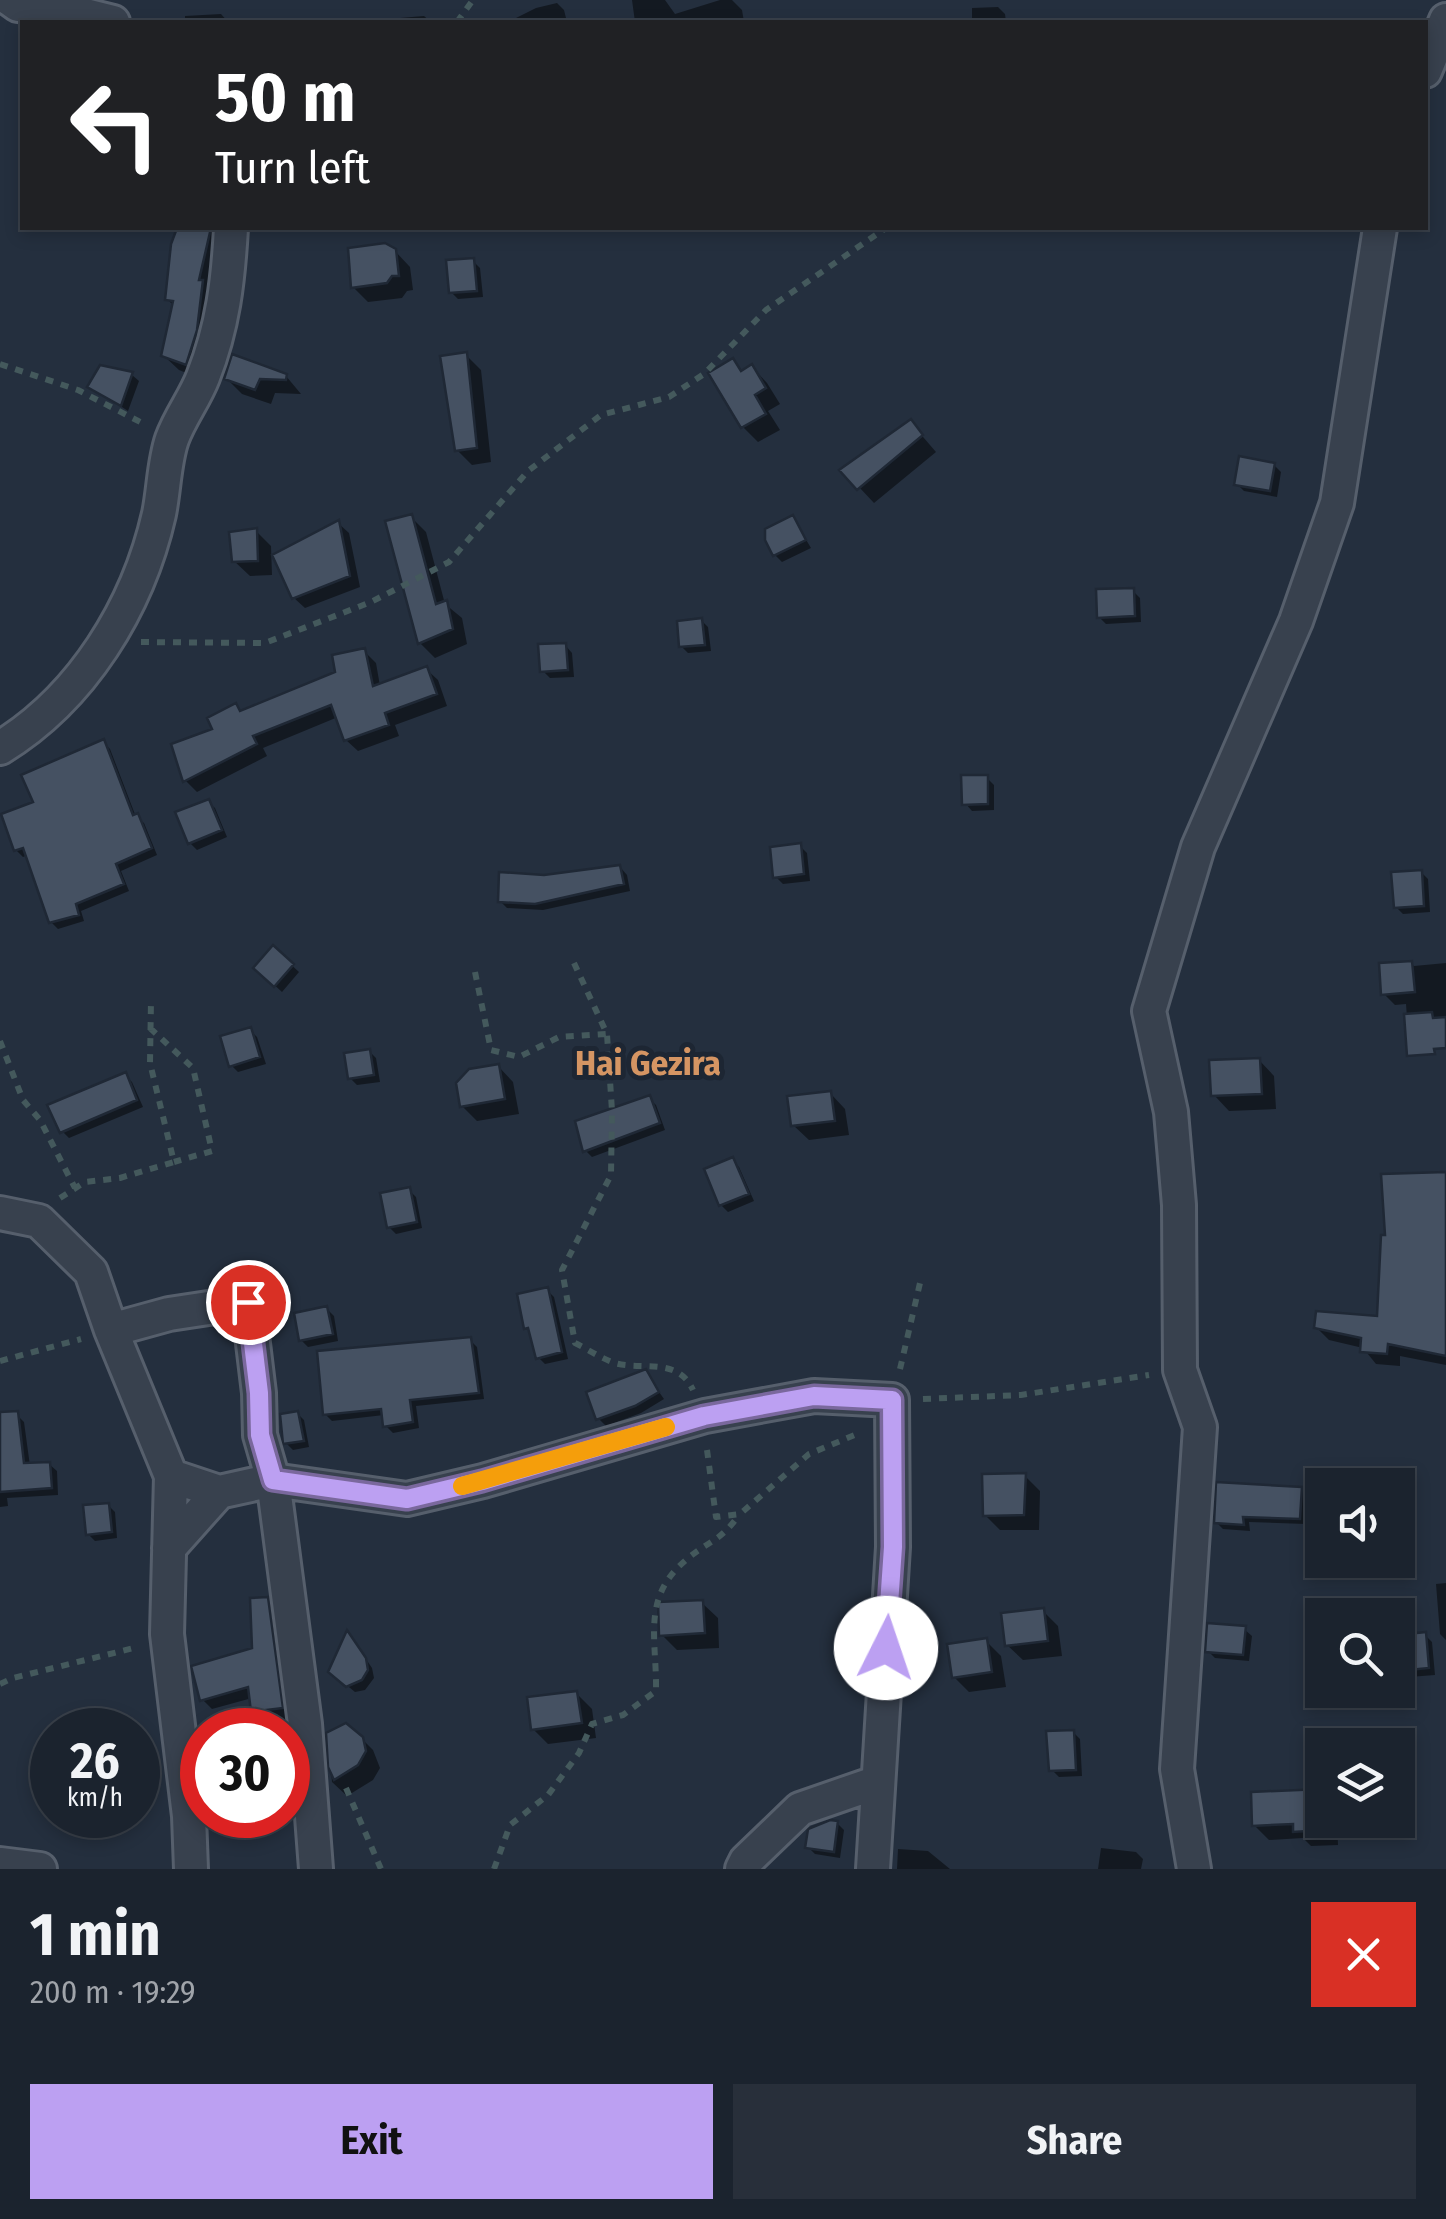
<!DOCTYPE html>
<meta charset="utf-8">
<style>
:root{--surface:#1b232e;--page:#282f3a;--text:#f1f3f6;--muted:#a0a4aa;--line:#39404a;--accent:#bca0f2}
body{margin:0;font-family:"Fira Sans Condensed",sans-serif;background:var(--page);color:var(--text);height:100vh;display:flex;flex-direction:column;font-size:38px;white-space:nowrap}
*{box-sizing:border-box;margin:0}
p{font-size:32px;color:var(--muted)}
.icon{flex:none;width:55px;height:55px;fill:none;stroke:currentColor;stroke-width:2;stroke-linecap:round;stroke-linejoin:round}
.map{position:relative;height:1869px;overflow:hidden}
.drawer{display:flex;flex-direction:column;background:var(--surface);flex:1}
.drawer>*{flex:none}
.guide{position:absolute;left:20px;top:20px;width:1408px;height:210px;border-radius:0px;box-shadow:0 5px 15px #0003,0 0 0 2px var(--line);background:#202124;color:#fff;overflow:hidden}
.fabs{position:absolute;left:1305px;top:1468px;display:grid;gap:20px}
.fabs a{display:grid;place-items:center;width:110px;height:110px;border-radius:0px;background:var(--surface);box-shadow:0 5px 15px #0003,0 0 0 2px var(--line);font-size:50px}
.speed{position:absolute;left:30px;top:1708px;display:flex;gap:20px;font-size:50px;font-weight:700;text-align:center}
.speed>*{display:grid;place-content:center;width:130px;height:130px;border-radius:50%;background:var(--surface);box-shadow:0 5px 15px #0003,0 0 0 2px var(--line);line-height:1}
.speed small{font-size:25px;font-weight:400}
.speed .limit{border:15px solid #d22;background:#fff;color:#111}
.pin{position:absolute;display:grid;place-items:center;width:85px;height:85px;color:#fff;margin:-42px;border:5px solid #fff;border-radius:50%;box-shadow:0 2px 10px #0007}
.me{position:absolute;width:110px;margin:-55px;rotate:4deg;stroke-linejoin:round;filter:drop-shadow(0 0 8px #0008)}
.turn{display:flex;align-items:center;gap:35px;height:210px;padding:0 30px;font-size:45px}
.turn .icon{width:130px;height:130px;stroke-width:2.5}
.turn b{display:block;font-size:70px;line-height:85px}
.round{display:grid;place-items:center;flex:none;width:105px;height:105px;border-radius:0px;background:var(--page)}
.summary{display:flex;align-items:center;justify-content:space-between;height:170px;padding:0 30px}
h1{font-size:60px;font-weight:700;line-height:75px}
.action{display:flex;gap:20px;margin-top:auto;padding:20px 30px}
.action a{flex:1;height:115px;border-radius:0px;background:var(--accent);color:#111;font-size:40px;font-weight:700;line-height:115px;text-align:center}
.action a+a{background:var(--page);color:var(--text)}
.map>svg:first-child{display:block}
.shadow{fill:#0007}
.building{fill:#455162;stroke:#1f2835;stroke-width:2.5}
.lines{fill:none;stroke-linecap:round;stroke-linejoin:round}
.minor-casing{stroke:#565f6c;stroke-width:38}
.path{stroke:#44595c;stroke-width:6;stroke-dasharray:8 8;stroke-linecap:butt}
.minor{stroke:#38414e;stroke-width:32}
.route-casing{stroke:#7a689d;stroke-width:25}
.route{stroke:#bca0f2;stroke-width:18}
.slow{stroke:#f59e0b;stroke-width:18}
.labels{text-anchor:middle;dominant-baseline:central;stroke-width:10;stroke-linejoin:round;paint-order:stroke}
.district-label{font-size:35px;font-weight:bold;fill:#d59563;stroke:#1d2633}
</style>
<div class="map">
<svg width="1446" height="1869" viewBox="0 0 1446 1869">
<rect width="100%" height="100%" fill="#242f3e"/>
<!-- shadow -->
<path class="shadow" d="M632,0H665L675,14L720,0H732L742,10L744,22H635Z
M557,3L564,10L567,22H508L536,8Z
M998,7L1005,14L1006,22H972V8Z
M221,14L228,22H185V16Z
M424,16L431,22H400V18Z
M179,228H216L201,379L179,370L163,355L174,306L168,300L174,244Z
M395,251L410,267L413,290L407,291L402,298L368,302L353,287Z
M473,261L480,268L483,297L458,299L451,292Z
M466,355L481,370L491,462L472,465L457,450Z
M733,361L744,372L752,367L767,383L780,404L768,411L780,430L758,442L743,427L712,374Z
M101,368L132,375L139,381L128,411L90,386Z
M286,376L301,394L275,393L271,404L242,394L226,378Z
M911,423L936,452L874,503L843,470Z
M1274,465L1281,472L1277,497L1244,491L1237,484Z
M411,517L426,532L445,604L462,618L467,644L435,658L420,643Z
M793,518L811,548L782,562L775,555Z
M338,523L349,533L360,587L305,608L294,598Z
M256,531L271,546L272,575L250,576L234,561Z
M1133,591L1140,598L1141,622L1106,624L1099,617Z
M701,620L708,627L711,651L688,653L681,646Z
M565,645L572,653L574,677L550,678L543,671Z
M364,651L376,663L380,686L426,669L438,680L447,706L395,725L399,736L358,751L346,740L338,717L263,748L267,756L197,792L185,780L236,706L243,713L338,674Z
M103,742L110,749L136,817L144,823L157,855L121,871L129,891L81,911L84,921L58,929L51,922L28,855L23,857L16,850L36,803Z
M987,778L994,785V810L972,811L965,803Z
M208,802L215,808L227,837L197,850L190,843Z
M800,846L807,853L810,881L783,884L776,877Z
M620,867L627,875L630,891L543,910L507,908L500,901L544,877Z
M1421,872L1428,879L1430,912L1403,914L1396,907Z
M273,948L299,972L282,992L256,968Z
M1411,963L1414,966L1446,963V1041L1408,1032L1406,1004L1395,1005L1384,994Z
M250,1030L257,1037L266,1064L238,1072L231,1065Z
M369,1051L376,1058L380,1082L357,1085L350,1078Z
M1259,1060L1274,1076L1276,1109L1229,1111L1214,1095Z
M498,1066L513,1082L519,1114L477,1121L462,1106Z
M125,1075L132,1082L143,1107L69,1138L62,1131Z
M830,1093L845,1109L849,1135L809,1140L793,1125Z
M649,1098L656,1105L665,1130L592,1157L585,1150Z
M732,1160L739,1167L754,1201L728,1212L721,1205Z
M1446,1172V1365L1400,1356V1366L1376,1364L1363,1348L1329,1340L1316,1327L1379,1318Z
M409,1190L416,1197L422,1228L396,1234L389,1227Z
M547,1290L554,1297L568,1359L545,1364L538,1357L532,1333L527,1327Z
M327,1309L334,1316L338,1341L308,1347L301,1340Z
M470,1340L477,1347L484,1399L416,1406L419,1428L393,1433L386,1426L384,1415L332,1421L325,1414Z
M645,1372L664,1399L641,1413L606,1426L599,1419Z
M297,1413L304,1420L309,1447L293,1450L286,1443Z
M17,1415L24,1422L30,1466L49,1464L57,1471L58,1495L7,1498L8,1506L0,1507V1417Z
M1025,1476L1040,1491L1039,1530H1000L985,1515Z
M1300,1489L1308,1496L1306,1524L1249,1522L1250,1531L1223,1529L1216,1522Z
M108,1505L115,1512L117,1538L95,1541L88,1534Z
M1446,1583V1640L1440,1634L1436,1584Z
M267,1599L277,1609L297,1781L288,1782V1730H256L252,1698L212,1709L203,1700L255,1650Z
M702,1603L718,1618L719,1648L677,1650L662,1635Z
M1043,1611L1058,1626L1062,1656L1023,1660L1007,1645Z
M1244,1629L1252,1636L1249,1661L1215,1658L1208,1651Z
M1425,1635L1432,1642L1435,1675L1409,1677L1402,1670Z
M353,1640L372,1668L374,1678L365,1690L355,1692L338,1678Z
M986,1641L1001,1656L1006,1687L969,1692L954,1677Z
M576,1693L592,1709L596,1738L548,1744L533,1729Z
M1073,1732L1080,1739L1082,1776L1059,1777L1052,1770Z
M328,1734H357L373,1750L380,1768L373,1780L347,1796L332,1782Z
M1321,1792L1322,1820H1337L1338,1845L1311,1846L1303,1838L1269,1840L1254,1825Z
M837,1823L844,1830L840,1858L815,1854L808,1847Z
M1101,1848L1136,1852L1143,1859L1141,1869H1098Z
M898,1849L928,1851L950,1869H897Z"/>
<!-- building -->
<path class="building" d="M177,228H211L199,280H203L197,330L186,365L161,356L173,301L165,300L171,244Z
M385,243L396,249L399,276H392L387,283L351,288L348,248Z
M474,258L477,291L449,293L446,260Z
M467,352L477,448L455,451L440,356Z
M232,354L287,374L286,380L260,379L255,390L224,379Z
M733,358L741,371L752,364L766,388L755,395L766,414L741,428L708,373Z
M100,365L133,372L121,406L87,387Z
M911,419L923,435L857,490L839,470Z
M1239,456L1275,463L1270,491L1234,485Z
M412,514L436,604L447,600L453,629L418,644L385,521Z
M793,515L806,540L773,556L765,540V529Z
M339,520L350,576L292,599L272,555Z
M257,528L258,561L232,562L229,532Z
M1134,588L1135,616L1097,618L1096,589Z
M702,618L705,645L679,647L677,621Z
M566,643L568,670L540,672L538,644Z
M365,648L373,686L427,666L437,694L385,713L389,725L344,741L331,705L253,736L257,744L183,782L171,744L212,729L207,718L236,703L240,711L335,672L332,655Z
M104,739L133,815L138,813L152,848L116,864L124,884L76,904L79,915L49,923L23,848L14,851L1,814L33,802L21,775Z
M961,775H988V804L962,805Z
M209,799L222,830L188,844L175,812Z
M801,843L804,874L773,878L770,847Z
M620,865L624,884L535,904L498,902L499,872L544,875Z
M1422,870L1424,906L1394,908L1391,872Z
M273,945L294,964L274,987L253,968Z
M1412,961L1415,992L1381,995L1379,963Z
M1432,1012L1433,1018L1446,1017V1048L1434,1049L1435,1054L1407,1056L1404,1014Z
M251,1027L260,1057L229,1067L220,1036Z
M370,1049L374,1075L348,1079L344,1053Z
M1260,1058L1262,1094L1211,1096L1209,1060Z
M499,1064L505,1099L460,1107L456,1083L469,1069Z
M126,1072L137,1100L60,1133L47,1105Z
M831,1091L835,1121L791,1126L787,1096Z
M650,1095L660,1123L583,1152L575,1121Z
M733,1157L749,1194L719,1206L704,1169Z
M1446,1172V1356L1388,1344L1387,1354L1360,1352L1361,1338L1314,1328L1316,1311L1377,1316L1381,1235H1385L1381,1174Z
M410,1187L417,1222L387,1228L380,1193Z
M548,1287L562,1352L536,1359L528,1328L524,1329L517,1294Z
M327,1306L333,1334L299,1341L294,1313Z
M471,1337L479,1393L410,1400L413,1422L383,1427L381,1409L323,1415L317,1351Z
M646,1369L659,1392L635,1406L596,1420L586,1392Z
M18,1411L24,1463L50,1462L52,1488L0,1492V1412Z
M298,1411L304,1441L283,1444L280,1414Z
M1026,1473L1024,1515L983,1516L982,1474Z
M1216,1482L1302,1487L1300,1519L1243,1517L1244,1525L1214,1523Z
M109,1503L112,1532L86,1535L83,1505Z
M268,1597L283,1708L251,1712L248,1687L200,1701L191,1666L252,1648L250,1598Z
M703,1600L705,1633L659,1636L658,1602Z
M1044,1608L1048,1641L1005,1646L1001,1613Z
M1207,1623L1246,1626L1243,1655L1205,1652Z
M347,1630L366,1658L368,1670L362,1680L346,1687L328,1672Z
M1426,1632L1429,1668L1399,1671L1398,1635Z
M987,1638L992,1672L952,1678L947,1644Z
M577,1691L582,1723L531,1730L527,1697Z
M346,1723L363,1737L366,1751L358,1765L334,1780L328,1767L326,1733Z
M1074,1730L1076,1770L1049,1771L1046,1731Z
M1322,1789L1324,1830L1293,1832V1824L1252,1826L1251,1792Z
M830,1820L838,1821L834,1852L805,1848L808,1829Z"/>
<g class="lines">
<!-- minor casing -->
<g class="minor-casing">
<path id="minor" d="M11,0L18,5L81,14L113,22
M1425,71L1446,20
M0,748C82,698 138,607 159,514C164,490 164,462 172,439C180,417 195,398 203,377C223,326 228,281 231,228
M0,1213L39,1221L91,1272L111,1330L171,1476L167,1634L189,1816L191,1869
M111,1330L169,1314L248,1302L259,1393L260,1435L273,1480L305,1724L316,1869
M171,1476L219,1492L273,1480L407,1499L483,1481L705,1416L814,1396L892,1400L893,1547L873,1869
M169,1548L219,1492
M0,1864L40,1869
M742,1869L746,1861L800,1809L878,1782
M1194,1869L1177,1769L1200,1427L1180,1370L1179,1205L1171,1112L1149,1011L1198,847L1296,621L1337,503L1380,228"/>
</g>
<!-- path -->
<path class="path" d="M457,22L473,0
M0,364L78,390L146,425
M141,642L265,643L371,602L449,562L528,471L601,415L669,397L704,374L766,310L886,228
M574,963L607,1034L612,1111L611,1175L562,1270L575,1343C587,1349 599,1357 612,1362C638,1372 677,1355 693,1390
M475,972L491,1050L519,1057L559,1037L607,1034
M150,1028L193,1068L212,1151L174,1162
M0,1041L23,1100L40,1120L75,1188
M60,1198L85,1182L120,1178L174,1162L150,1063L151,1001
M0,1361L81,1339
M900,1369L920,1283
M923,1399L1021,1395L1149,1375
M707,1450L716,1517L740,1514L809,1454L857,1434
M0,1684L13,1678L138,1647
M346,1788L381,1869
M494,1869L510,1825L548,1795L579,1753L592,1724L623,1715L656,1691C657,1639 641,1598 686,1560C709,1540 719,1543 739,1515"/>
<!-- minor -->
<use href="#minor" class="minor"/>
</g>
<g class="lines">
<!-- route casing -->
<g class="route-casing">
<path id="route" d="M248,1302L259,1393L260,1435L273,1480L407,1499L482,1481L704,1416L814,1396L892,1400L893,1547L886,1648"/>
</g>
<!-- route -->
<use href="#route" class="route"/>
<!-- slow -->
<path class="slow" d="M462,1486L666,1427"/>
</g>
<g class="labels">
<!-- district labels -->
<g class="district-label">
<text x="648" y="1063">Hai Gezira</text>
</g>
</g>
</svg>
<div class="fabs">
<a><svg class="icon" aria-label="sound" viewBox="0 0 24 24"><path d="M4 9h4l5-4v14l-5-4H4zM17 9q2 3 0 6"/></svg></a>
<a><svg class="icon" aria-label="search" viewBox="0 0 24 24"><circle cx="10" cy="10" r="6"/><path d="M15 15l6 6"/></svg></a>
<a><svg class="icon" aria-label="layers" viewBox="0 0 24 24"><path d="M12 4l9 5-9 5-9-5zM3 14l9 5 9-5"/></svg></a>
</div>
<div class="speed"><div>26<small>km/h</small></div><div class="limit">30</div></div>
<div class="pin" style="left:248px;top:1302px;background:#d93025"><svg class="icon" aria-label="arrive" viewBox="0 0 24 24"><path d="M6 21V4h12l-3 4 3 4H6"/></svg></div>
<svg class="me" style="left:886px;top:1648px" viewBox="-20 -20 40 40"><circle r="19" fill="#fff"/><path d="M0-13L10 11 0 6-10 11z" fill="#bca0f2"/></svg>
<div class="guide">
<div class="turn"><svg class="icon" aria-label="left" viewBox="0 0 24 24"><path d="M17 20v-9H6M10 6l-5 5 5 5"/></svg><div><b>50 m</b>Turn left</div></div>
</div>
</div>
<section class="drawer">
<div class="summary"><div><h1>1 min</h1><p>200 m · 19:29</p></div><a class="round" style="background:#d93025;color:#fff"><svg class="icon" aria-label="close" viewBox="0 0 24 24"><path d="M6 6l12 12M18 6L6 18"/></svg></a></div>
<div class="action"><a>Exit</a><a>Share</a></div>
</section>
